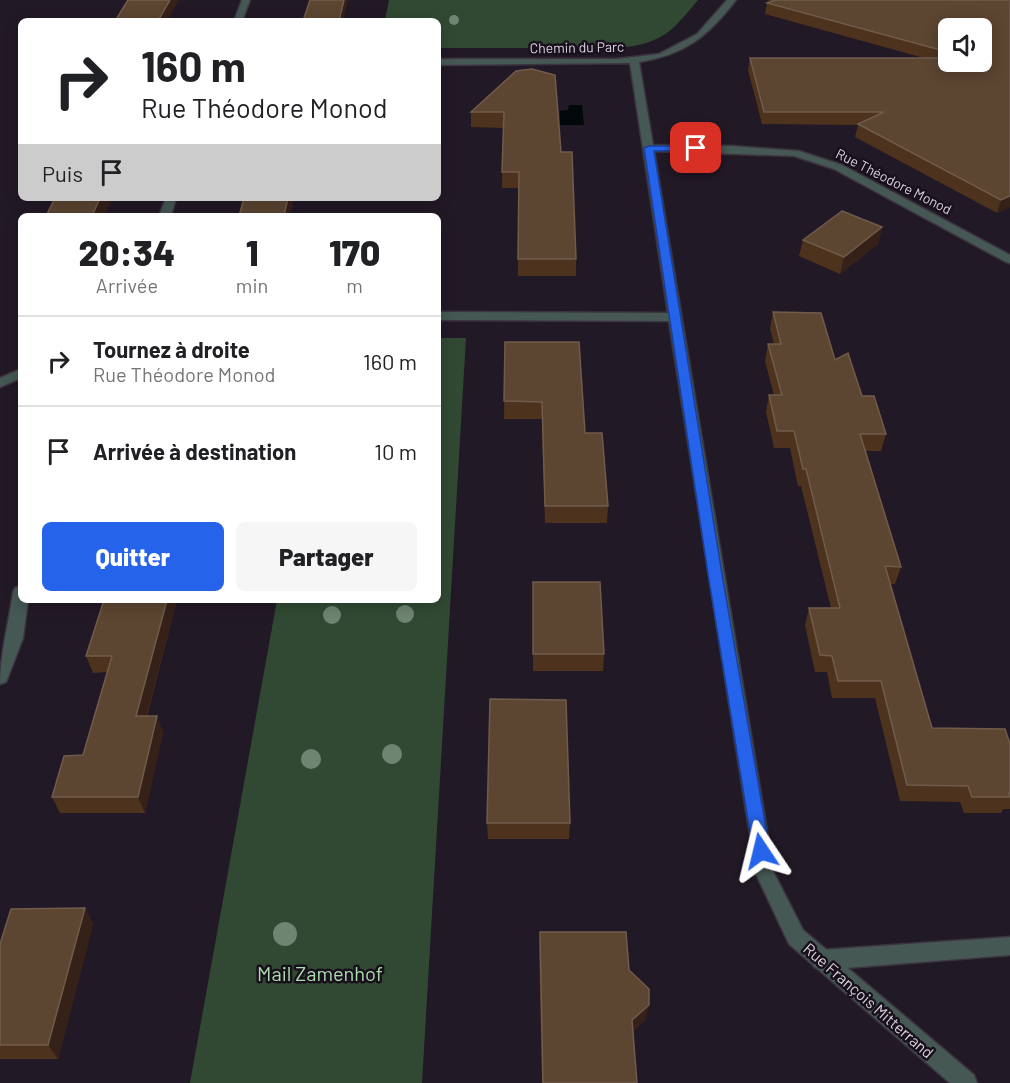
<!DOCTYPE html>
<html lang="fr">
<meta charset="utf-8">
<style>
:root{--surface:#fff;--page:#f6f6f6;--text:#202124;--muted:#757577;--line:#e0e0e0;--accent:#2563eb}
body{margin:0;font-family:Barlow,sans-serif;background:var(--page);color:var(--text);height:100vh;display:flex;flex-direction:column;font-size:22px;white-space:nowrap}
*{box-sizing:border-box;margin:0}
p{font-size:20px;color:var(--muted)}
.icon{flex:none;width:33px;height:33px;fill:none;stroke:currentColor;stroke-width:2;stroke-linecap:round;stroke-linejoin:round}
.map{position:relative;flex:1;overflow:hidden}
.details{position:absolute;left:18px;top:213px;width:423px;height:390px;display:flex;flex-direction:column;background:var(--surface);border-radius:9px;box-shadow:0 3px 15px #0003}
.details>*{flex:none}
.hud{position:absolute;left:18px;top:18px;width:423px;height:183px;border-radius:9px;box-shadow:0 3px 15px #0003;background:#fff;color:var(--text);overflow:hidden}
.tools{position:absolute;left:938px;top:18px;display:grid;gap:12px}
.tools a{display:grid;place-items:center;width:54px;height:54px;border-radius:9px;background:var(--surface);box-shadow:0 3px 15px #0003;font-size:30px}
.pin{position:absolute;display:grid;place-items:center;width:51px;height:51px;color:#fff;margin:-26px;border-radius:12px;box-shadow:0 3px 9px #0006}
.me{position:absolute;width:66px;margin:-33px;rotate:350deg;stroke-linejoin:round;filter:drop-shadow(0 0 4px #0008)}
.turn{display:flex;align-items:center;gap:21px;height:126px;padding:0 24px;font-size:27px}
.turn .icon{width:78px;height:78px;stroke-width:2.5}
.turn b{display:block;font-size:42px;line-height:51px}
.then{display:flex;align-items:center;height:57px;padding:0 24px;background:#0003;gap:12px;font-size:22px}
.eta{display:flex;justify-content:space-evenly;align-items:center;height:102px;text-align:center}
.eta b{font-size:36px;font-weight:800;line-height:42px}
.button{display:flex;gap:12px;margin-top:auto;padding:12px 24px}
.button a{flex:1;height:69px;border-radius:9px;background:var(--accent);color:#fff;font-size:24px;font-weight:800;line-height:69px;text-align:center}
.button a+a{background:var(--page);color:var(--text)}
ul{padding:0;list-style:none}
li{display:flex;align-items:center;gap:18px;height:90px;padding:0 24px;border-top:2px solid var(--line)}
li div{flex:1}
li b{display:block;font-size:22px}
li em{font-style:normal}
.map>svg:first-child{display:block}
.green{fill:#314932}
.water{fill:#000809}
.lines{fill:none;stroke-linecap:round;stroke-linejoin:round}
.service-casing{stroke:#3c3340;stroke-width:3}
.minor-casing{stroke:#3c3340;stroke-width:3}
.service{fill:#455854;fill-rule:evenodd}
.minor{fill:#455854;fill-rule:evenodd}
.tree{fill:#6e8571}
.wall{fill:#4d331d;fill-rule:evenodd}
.shaded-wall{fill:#352118}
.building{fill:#5c4531;stroke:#705b4c;stroke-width:1.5}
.route{fill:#2563eb;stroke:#184099;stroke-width:1.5}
.labels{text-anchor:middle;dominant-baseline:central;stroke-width:5;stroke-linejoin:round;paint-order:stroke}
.far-street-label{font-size:14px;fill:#dbd5de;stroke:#18101c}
.street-label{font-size:16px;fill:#dbd5de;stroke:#18101c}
.near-park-label{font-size:20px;fill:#acdeae;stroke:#18101c}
</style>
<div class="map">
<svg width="1010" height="1083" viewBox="0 0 1010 1083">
<rect width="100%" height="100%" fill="#221926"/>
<!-- green -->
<path class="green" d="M389,0H698C671,33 661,44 617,48H438V21H385Z
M438,338H466L422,1083H190L277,600H438Z"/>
<!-- water -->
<path class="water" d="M569,105H582L584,125H560V111L568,110Z"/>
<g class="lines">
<!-- service casing -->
<g class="service-casing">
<path id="service" d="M1010,937V955L821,970L814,967L811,960L814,953L821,950Z"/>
</g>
<!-- minor casing -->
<g class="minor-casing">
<path id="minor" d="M242,0H250L242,21H234Z
M727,0H736C708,36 685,55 639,62L653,145L732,146L799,151L842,165L1010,255V263L1006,262L834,169L794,156L654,151L774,873L803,930L974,1075L977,1083H950L789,944L756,874L669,321L438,320V312L668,313L630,63L438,65V59H616L659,54L697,34Z
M166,198H176L171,216H159Z
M21,369V378L0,387V378Z
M21,586V600H28L23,638L8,677L6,682L0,684C0,653 9,623 13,592L15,588Z"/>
</g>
<!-- service -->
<use href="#service" class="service"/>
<!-- minor -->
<use href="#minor" class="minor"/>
</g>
<!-- trees -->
<g class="tree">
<circle cx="454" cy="20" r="5"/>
<circle cx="405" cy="614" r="9"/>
<circle cx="332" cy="615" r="9"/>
<circle cx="392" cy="754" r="10"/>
<circle cx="311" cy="759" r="10"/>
<circle cx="285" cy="934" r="12"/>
</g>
<!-- wall -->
<path class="wall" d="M767,0H1010V207L997,213L855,137L858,125L762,124L748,70L750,58H924L765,14L767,3L770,1ZM948,28L981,62H948Z
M516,71L561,152L576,259V276H518V188H502L503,128L471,127V112Z
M882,227L878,244L840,274L799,256L803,240Z
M773,312L835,360L862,396L886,434L881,451H866L901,567L895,584H890L932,728L1010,744V809H1003L1001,813H964L960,802L900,801L875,698H832L827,672H815L805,625L809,608H831L801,486H798L790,448H774L766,412L769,395H774L765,361L768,344H774L770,329Z
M505,342L585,433L608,506L607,523H545L542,419H504Z
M533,582L604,654L603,671H533Z
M104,600H177L147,716L163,732L145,813H60L52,797L83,755L107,672L93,673L86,656Z
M487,823H570L569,839H488Z
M85,908L93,924L58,1059H0V944Z
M540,932L629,970L646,1019L633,1031L637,1083H542L539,947Z"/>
<!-- shaded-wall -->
<path class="shaded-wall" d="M170,0H179L167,21H158Z
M344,0H348L343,21H339Z
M1010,196V207L997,213L1001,200Z
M100,198H113L104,216H92Z
M288,198H294L290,216H284Z
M882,227L878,244L840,274L844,257Z
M167,600H177L142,732L136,716Z
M157,716L163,732L145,813L138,797Z
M85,908L93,924L58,1059L48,1045Z
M649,1005L646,1019L629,1034L632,1020Z"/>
<!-- building -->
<path class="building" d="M128,0H170L158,21H115Z
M310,0H344L339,21H303Z
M775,0H1010V196L1001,200L858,124L884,112H764L750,58H948V62H981V28H948V52L767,3Z
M532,69L555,75L561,152H572L576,259H518L519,172H502L504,112H471L516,71Z
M55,198H100L92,216H46Z
M244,198H288L284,216H239Z
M842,211L882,227L844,257L803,240Z
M773,312L821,313L835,360L848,353L862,396H874L886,434H860L901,567L885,566L932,728L1005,729L1010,744V793H1009L1010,797H972L968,786L907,785L881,681H838L832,656L820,655L809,608H840L806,469H803L794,431H777L769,395H782L768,344H781Z
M505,342H579L585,433H602L608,506H545L542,402L504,401Z
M533,582H600L604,654H533Z
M104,600H167L136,716H157L138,797H52L64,756L83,755L112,656H86Z
M490,699L566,700L570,823H487Z
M85,908L48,1045H0V944L11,909Z
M540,932H626L629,970L649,989V1005L632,1020L637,1083H543Z"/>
<!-- route -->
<path class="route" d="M696,146L699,147V150L654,151L722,574L770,851L767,856L761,858L755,856L753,851L708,574L644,148L649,146Z"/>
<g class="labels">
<!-- far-street labels -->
<g class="far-street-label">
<text transform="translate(577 47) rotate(-1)">Chemin du Parc</text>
<text transform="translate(894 181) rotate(27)">Rue Théodore Monod</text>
</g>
<!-- street labels -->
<g class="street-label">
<text transform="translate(869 1000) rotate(41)">Rue François Mitterrand</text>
</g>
<!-- near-park labels -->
<g class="near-park-label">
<text x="320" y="973">Mail Zamenhof</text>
</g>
</g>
</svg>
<div class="tools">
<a><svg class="icon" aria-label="sound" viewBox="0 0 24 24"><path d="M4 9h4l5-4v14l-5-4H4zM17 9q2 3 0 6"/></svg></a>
</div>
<div class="pin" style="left:696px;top:148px;background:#d93025"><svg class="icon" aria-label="arrive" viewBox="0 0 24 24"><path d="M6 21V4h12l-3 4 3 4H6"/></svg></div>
<svg class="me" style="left:761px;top:851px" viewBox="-20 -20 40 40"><path d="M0-17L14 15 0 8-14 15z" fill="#2563eb" stroke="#fff" stroke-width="4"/></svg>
<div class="hud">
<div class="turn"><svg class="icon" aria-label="right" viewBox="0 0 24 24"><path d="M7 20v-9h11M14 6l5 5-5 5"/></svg><div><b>160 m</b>Rue Théodore Monod</div></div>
<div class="then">Puis<svg class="icon" aria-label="arrive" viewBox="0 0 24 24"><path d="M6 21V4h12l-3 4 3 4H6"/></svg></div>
</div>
<section class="details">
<div class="eta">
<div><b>20:34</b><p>Arrivée</p></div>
<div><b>1</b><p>min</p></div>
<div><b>170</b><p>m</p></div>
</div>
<ul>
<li><svg class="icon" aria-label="right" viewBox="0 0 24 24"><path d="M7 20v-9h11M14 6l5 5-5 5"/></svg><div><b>Tournez à droite</b><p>Rue Théodore Monod</p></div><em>160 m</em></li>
<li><svg class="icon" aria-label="arrive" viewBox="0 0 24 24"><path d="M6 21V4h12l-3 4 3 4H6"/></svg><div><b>Arrivée à destination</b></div><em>10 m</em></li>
</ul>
<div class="button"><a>Quitter</a><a>Partager</a></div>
</section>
</div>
